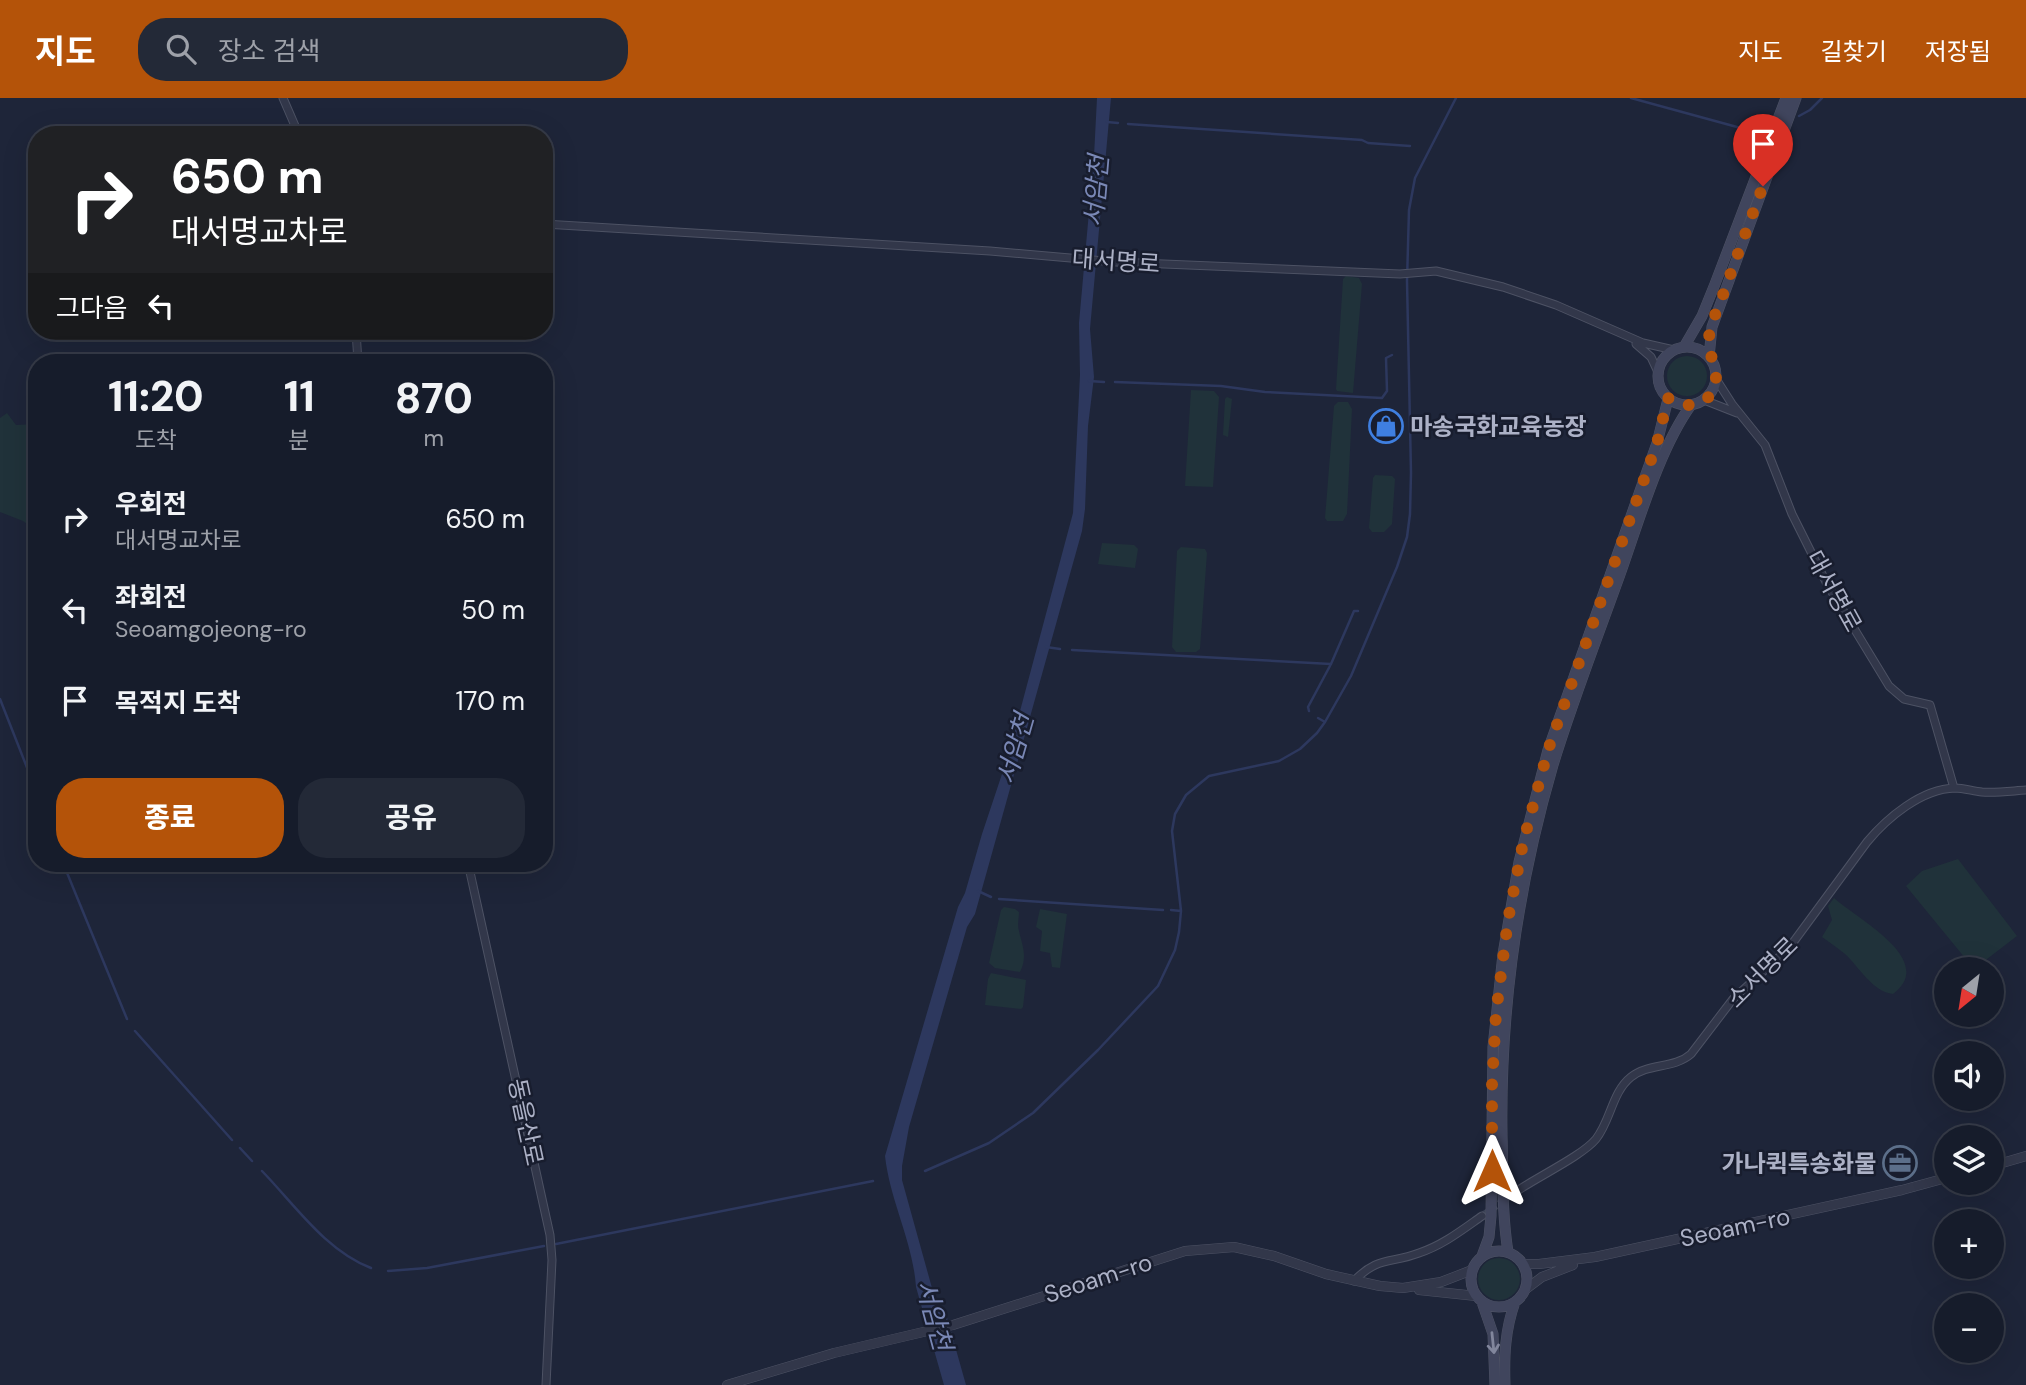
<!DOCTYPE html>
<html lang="ko">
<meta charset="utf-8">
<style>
:root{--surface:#161c2b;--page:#232937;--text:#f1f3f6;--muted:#9ea1a9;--line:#353a47;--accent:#b45309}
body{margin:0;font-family:"DM Sans","Noto Sans KR",sans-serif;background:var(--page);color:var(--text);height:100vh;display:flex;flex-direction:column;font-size:26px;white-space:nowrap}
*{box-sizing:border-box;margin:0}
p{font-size:23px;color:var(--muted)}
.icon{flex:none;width:38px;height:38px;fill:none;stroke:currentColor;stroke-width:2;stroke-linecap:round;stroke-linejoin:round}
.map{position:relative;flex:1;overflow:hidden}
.panel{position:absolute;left:28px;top:256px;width:525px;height:518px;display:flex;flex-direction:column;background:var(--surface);border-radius:28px;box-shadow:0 7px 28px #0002,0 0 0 2px var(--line)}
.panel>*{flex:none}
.hud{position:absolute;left:28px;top:28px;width:525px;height:214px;border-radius:28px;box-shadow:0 7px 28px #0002,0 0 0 2px var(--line);background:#202124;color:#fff;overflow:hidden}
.needle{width:46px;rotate:210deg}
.fabs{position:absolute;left:1934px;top:859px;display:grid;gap:14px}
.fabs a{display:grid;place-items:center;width:70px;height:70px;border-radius:50%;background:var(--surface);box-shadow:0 7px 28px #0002,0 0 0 2px var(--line);font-size:35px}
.pin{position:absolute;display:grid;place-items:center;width:60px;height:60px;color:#fff;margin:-72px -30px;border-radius:50% 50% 50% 0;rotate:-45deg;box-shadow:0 0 7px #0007}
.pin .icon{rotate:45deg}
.me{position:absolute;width:77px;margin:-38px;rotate:0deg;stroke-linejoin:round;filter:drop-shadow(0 0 5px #0008)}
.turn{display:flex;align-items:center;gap:24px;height:147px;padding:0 28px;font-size:32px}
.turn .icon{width:91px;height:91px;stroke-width:2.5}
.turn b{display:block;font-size:49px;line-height:60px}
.then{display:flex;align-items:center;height:66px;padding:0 28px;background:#0003;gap:14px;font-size:26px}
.eta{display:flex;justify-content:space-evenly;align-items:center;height:119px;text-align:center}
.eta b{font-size:42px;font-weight:800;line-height:49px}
.action{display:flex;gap:14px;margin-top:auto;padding:14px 28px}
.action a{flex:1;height:80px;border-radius:28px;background:var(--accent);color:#fff;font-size:28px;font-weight:800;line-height:80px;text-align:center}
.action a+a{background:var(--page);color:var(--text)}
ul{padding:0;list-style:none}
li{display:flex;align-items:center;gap:21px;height:91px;padding:0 28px}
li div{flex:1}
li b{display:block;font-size:26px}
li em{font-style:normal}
header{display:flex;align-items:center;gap:42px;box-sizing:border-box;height:98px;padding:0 35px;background:var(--accent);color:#fff}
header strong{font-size:33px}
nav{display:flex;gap:38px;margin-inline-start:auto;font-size:24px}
.search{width:490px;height:63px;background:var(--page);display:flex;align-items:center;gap:18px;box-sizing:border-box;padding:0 24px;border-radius:28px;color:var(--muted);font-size:26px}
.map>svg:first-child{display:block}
.green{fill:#20323a}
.water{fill:#2d385e}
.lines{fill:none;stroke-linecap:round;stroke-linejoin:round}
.stream{stroke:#2d385e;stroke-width:2.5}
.minor-tunnel{stroke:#3a4155;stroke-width:7;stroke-dasharray:7 3.5;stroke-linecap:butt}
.minor-casing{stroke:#4d5264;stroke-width:9}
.tertiary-casing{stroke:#4d5264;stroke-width:10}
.secondary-casing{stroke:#4d5264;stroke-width:11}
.minor{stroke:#32374a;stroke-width:7}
.tertiary{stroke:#32374a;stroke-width:9}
.secondary{stroke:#40455d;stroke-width:10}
.oneway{stroke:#81869c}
.route{stroke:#b45309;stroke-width:12;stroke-dasharray:0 21.6}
.labels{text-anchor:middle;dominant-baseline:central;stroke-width:5;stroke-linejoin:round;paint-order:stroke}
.street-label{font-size:24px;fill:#acb1c6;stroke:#181d2e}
.poi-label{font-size:24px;font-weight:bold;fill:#acb1c6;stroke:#181d2e;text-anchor:start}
.water-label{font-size:26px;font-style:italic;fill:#7a88b6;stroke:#181d2e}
</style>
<header>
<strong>지도</strong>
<div class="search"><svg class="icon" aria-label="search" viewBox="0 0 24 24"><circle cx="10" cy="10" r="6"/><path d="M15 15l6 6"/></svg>장소 검색</div>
<nav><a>지도</a><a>길찾기</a><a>저장됨</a></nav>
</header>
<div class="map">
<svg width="2026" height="1287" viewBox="0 0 2026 1287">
<rect width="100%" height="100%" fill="#1e2539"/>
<!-- green -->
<path class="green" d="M1346,178L1359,180L1362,186L1353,295L1337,293L1336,291L1343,181Z
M1667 278a20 20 0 1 1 40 0a20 20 0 1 1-40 0Z
M1191,292L1214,293L1219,299L1213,389L1185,388Z
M1227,299L1232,301L1228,339L1223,337L1225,301Z
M1338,304H1348L1352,311L1347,416L1343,423H1327L1325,420L1334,308Z
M7,315L16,327L37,326V427L30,428L23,423L0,414V320Z
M1375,377L1392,378L1395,381L1392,426L1384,434H1372L1369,430L1373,380Z
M1102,445L1134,447L1138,451L1135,470L1098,466Z
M1181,449L1205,451L1207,455L1200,551L1196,554H1176L1172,549L1177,453Z
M1958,761L2017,838L1974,871L1906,788L1922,773Z
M1834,800C1857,821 1938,862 1893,896C1873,894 1859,869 1845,856C1838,850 1830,845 1822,839L1832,822L1828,808Z
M1004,809L1015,811L1019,814C1019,820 1017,827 1019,833C1022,847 1028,858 1020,874L995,870L989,865L1001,812Z
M1040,811L1067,816L1060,870L1052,869L1050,855L1040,853L1042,833L1036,829Z
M991,875L1026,882L1023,909L1021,911L985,907L988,881Z
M1478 1181a21 21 0 1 1 42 0a21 21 0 1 1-42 0Z"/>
<!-- water -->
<path class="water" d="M1097,0H1111L1090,231L1094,279L1088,328L1085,411L1082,433L975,816L967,829L909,1029L902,1068V1082L937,1208L946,1216L966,1287H944L916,1189C913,1144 890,1103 885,1058L958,809L965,795L982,736L1008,658L1073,415L1080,277L1079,225L1094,58Z"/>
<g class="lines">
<!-- stream -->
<path class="stream" d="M1631,0L1748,32H1760
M1799,18L1810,12L1822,0
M1107,24L1118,25
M1128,26L1362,42L1368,45L1410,48
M1089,283L1104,284
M1115,284L1221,288L1265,294L1382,300L1387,293L1386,260L1392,257
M1046,549L1060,551
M1072,552L1331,566
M0,601L37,695
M1309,613L1308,609L1331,566L1354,513H1358
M1318,620L1325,624
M63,765L127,921
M978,793L991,799
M999,801L1163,812
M1171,812L1181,813
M135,933L232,1042
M240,1050L252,1063
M262,1073C295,1107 326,1153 371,1170
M925,1073L989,1045L1033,1015L1098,952L1158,888L1175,852L1179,834L1181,813L1172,733L1175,716L1186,697L1209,678L1279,663L1300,651L1317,635L1325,624L1351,578L1397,469L1407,439L1410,416L1411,375L1407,183L1409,112L1415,80L1456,0
M556,1146L873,1083
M388,1173L427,1170L544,1148"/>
<!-- minor-tunnel -->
<path class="minor-tunnel" d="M1482,1118L1514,1095"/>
<!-- minor casing -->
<g class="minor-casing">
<path id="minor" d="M283,0L299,37
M544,126L990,153L1116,164L1400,176L1436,173L1503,189L1556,207L1643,245L1674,252
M356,233L358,264
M1636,246L1651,259L1658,274
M1716,281L1732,306L1765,347L1792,416L1827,486L1889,588L1904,601L1930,607L1954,690
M1704,302L1737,315
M468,765L550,1137L552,1162L546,1287
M1514,1095C1535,1080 1582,1058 1596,1041C1611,1022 1612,994 1631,979C1648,965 1674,971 1691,956L1733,901L1789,850L1867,744C1887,720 1921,691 1955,690C1963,690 1973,693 1982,694C1997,695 2011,693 2026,692
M1354,1183C1378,1158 1390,1166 1419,1155C1443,1147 1462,1132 1482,1118"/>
</g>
<!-- tertiary casing -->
<g class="tertiary-casing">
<path id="tertiary" d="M1992,1068L2026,1058
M1523,1166H1539L1595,1159L1902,1092L1946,1080
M1526,1191L1542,1179L1573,1167
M1419,1192L1476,1198
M727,1287L834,1255L953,1227L1185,1153L1234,1149L1274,1158L1326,1176L1380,1188L1403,1190L1441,1184L1472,1172"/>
</g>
<!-- secondary casing -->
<g class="secondary-casing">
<path id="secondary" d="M1658 278a29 29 0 1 1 58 0a29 29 0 1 1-58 0Z
M1684,249L1702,218L1715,186L1786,0
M1709,259L1712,229L1796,0
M1471 1181a28 28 0 1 1 56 0a28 28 0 1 1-56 0Z
M1508,1154C1502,1116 1503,1077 1502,1038C1500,913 1518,787 1553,667C1572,605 1596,543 1618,482C1638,427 1658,353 1691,307
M1482,1158L1489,1139L1491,1118L1493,949L1503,856L1519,764L1548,652L1657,345L1668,301
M1482,1204L1493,1236L1495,1287
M1505,1287C1504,1258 1505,1232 1515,1204"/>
</g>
<!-- minor -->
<use href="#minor" class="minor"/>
<!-- tertiary -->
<use href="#tertiary" class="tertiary"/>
<!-- secondary -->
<use href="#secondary" class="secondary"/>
</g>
<!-- one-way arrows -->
<defs><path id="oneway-shaft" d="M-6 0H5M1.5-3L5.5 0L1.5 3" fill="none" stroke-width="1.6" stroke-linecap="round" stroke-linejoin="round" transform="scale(1.75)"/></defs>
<use class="oneway" href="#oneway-shaft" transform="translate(1493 1245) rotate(84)"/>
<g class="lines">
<!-- route -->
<path class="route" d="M1492,1073V987L1496,915L1508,822L1523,745L1548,652L1657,345L1668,300C1682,309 1700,311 1711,296C1724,277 1707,260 1709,239C1711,224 1719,208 1724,194C1737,158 1750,123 1763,88"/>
</g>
<!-- icons -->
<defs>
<g id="shop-ring" transform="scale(1.75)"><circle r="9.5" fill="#181d2e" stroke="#3f7fe0" stroke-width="1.5"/><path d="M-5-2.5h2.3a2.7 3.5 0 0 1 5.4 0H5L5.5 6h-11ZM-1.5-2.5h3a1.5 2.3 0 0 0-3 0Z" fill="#3f7fe0"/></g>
<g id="office-ring" transform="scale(1.75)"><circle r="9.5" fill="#181d2e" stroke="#5c6f8a" stroke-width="1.5"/><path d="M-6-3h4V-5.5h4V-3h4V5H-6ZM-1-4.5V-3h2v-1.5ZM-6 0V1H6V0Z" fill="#5c6f8a"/></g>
</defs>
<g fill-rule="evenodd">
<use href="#shop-ring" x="1386" y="328"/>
<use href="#office-ring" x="1900" y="1065"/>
</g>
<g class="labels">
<!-- street labels -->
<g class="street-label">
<text transform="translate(1116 163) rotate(4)">대서명로</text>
<text transform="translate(1834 493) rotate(61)">대서명로</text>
<text transform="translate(1762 874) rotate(-45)">소서명로</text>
<text transform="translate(526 1024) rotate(78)">동을산로</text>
<text transform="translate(1735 1129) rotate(-12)">Seoam-ro</text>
<text transform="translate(1098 1180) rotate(-18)">Seoam-ro</text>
</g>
<!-- poi labels -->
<g class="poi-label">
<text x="1410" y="328">마송국화교육농장</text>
<text x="1876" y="1065" text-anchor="end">가나퀵특송화물</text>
</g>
<!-- water labels -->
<g class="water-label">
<text transform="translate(1096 93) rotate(-85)">서암천</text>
<text transform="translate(1015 651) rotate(-74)">서암천</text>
<text transform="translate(934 1217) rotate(75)">서암천</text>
</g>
</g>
</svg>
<div class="fabs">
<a><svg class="needle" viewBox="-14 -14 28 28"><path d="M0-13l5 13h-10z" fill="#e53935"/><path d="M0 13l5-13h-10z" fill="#9ea1a9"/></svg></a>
<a><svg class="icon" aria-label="sound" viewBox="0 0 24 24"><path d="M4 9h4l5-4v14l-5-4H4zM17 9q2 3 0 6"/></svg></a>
<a><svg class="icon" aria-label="layers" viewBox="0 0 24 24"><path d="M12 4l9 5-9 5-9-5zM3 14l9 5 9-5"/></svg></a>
<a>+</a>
<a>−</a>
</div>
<div class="pin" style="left:1763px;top:88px;background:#d93025"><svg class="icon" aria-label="arrive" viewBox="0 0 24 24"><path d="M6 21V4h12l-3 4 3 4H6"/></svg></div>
<svg class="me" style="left:1492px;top:1073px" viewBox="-20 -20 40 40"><path d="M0-17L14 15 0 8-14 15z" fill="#b45309" stroke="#fff" stroke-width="4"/></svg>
<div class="hud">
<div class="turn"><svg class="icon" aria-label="right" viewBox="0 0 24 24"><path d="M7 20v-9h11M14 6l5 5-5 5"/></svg><div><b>650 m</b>대서명교차로</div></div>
<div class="then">그다음<svg class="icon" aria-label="left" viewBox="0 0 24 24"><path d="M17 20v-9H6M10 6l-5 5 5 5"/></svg></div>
</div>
<section class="panel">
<div class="eta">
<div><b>11:20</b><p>도착</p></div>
<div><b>11</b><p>분</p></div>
<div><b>870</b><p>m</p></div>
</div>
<ul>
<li><svg class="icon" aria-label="right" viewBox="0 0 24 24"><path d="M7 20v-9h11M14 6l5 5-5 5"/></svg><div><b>우회전</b><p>대서명교차로</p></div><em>650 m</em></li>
<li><svg class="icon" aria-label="left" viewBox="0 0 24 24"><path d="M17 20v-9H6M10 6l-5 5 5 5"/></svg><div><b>좌회전</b><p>Seoamgojeong-ro</p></div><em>50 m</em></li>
<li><svg class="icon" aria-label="arrive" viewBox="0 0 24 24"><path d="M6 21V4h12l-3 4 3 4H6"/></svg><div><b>목적지 도착</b></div><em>170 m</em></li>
</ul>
<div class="action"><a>종료</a><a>공유</a></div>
</section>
</div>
